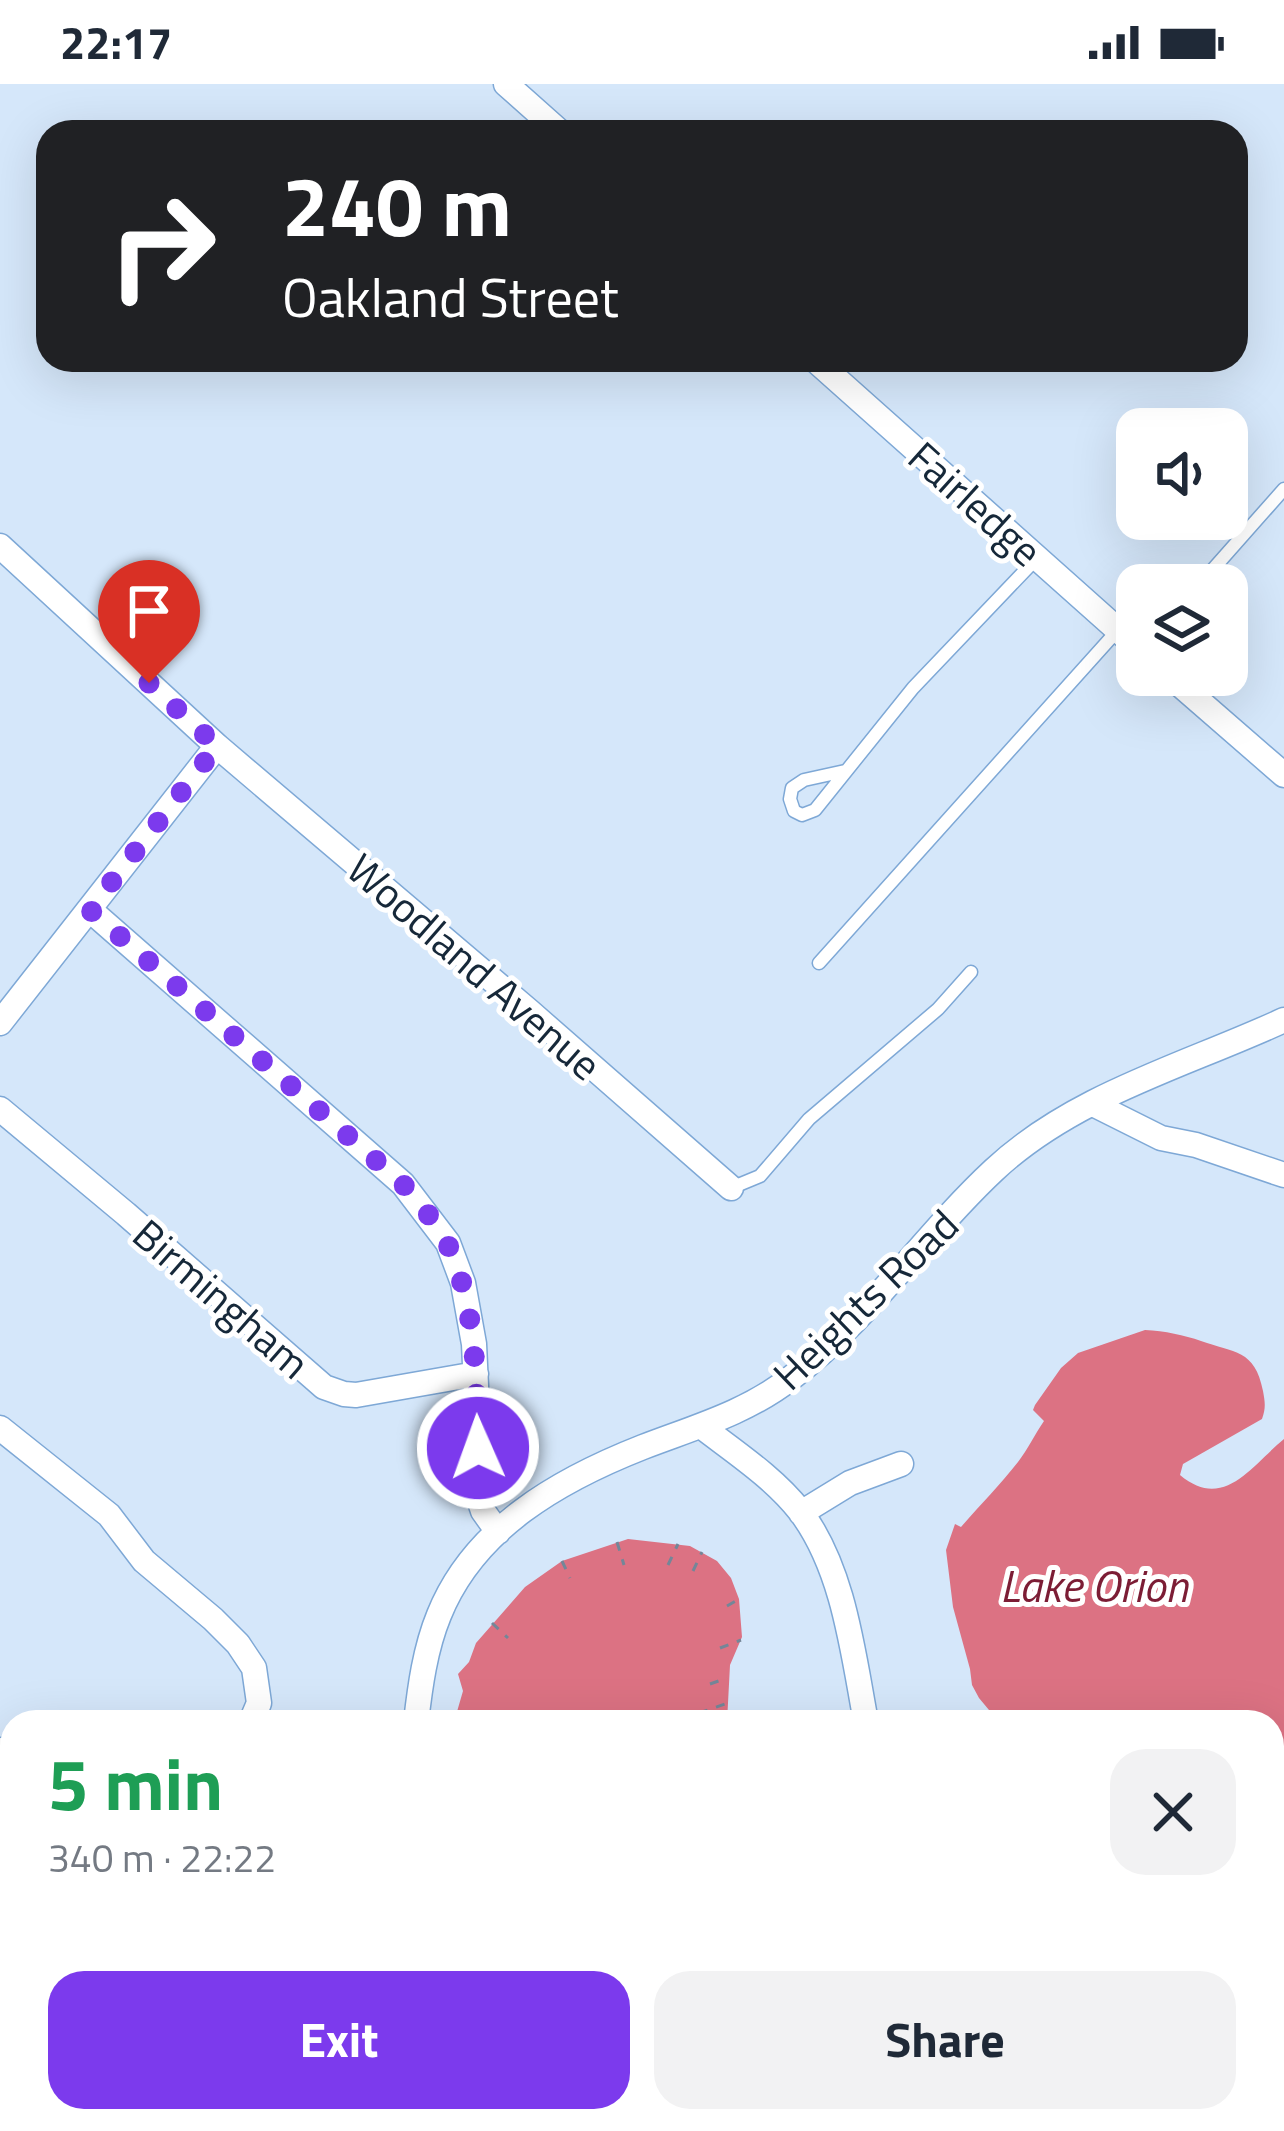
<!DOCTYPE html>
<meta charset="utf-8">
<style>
:root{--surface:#fff;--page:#f2f2f3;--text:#1f2937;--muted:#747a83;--accent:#7c3aed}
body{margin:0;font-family:"Titillium Web",sans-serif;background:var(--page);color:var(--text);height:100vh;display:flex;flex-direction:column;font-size:45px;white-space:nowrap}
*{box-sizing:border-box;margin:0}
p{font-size:39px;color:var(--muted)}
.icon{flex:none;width:66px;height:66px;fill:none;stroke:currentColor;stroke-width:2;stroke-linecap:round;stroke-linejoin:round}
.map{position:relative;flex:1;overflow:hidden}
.details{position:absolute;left:0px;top:1626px;width:1284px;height:423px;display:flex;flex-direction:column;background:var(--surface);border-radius:36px 36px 0 0;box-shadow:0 12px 48px #0002}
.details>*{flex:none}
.top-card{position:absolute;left:36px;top:36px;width:1212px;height:252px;border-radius:36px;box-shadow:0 12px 48px #0002;background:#202124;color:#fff;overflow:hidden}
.fabs{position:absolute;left:1116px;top:324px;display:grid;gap:24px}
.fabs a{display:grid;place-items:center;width:132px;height:132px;border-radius:24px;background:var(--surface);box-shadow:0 12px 48px #0002;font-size:60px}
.pin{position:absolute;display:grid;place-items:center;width:102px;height:102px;color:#fff;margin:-123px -51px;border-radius:50% 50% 50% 0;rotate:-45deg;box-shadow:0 0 12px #0007}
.pin .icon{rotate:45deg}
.me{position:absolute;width:132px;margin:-66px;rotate:358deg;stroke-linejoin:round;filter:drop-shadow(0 0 9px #0008)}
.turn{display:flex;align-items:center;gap:42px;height:252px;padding:0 48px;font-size:54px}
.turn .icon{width:156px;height:156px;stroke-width:2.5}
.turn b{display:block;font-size:84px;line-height:102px}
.round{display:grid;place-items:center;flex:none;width:126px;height:126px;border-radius:36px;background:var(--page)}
.summary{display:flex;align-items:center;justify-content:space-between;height:204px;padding:0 48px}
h1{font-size:72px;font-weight:700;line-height:90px;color:#1e9e55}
.cta{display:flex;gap:24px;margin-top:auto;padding:24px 48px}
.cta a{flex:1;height:138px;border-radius:36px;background:var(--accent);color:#fff;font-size:48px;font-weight:700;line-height:138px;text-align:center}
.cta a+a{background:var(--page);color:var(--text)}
.status{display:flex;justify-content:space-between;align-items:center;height:84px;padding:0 60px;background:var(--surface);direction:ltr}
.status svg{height:33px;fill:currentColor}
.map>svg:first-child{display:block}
.water{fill:#dc7283}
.building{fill:#66b0fb;stroke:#3c648e;stroke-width:3}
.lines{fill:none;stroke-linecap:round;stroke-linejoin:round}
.lane-casing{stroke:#7ea8d6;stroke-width:15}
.street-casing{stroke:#7ea8d6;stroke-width:27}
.path{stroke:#748698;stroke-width:3;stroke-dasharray:9 9;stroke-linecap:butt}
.lane{stroke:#fff;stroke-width:12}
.street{stroke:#fff;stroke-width:24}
.route{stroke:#7c3aed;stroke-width:21;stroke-dasharray:0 37.8}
.labels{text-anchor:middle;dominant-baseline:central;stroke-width:10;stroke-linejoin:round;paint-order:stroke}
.street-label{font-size:42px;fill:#162839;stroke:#fff}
.water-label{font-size:45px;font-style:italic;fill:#7c1d35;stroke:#fff}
</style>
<div class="status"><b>22:17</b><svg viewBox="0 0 49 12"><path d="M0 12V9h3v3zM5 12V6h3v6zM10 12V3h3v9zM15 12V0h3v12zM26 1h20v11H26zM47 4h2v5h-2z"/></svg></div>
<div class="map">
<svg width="1284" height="2047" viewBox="0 0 1284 2047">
<rect width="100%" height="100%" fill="#d5e7fa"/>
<!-- water -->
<path class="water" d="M1145,1246C1165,1247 1184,1251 1201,1257C1234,1269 1255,1265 1263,1307C1265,1318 1266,1324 1262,1335L1183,1380L1180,1391C1224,1428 1252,1381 1284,1355V1674L1272,1666V1638H999L979,1614L972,1601L970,1585L953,1523L946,1466L955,1440L961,1443C980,1421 1000,1401 1018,1378C1028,1365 1035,1350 1044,1337L1033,1326L1035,1321L1061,1284L1078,1269Z
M628,1455L690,1462L717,1477L731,1494L739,1515L742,1553L730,1581L727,1638H454L463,1607L458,1590L469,1578L476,1559L525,1503L562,1477Z
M279,2037H1020L1040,2047H274Z"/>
<!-- building -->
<path class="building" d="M12,2015V2037H28L30,2047H0V2019Z"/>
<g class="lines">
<!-- lane casing -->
<g class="lane-casing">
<path id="lane" d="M1199,501L1284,405
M845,687L804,696L792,704L790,715L794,727L802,731L815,726L913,604L1036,475
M819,879L1117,547
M731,1104L760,1092L809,1035L938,925L971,888"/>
</g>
<!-- street casing -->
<g class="street-casing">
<path id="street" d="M506,0L560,48
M815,276L1137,563
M0,462L217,662L530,928L731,1104
M1169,591L1284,691
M90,826L403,1100L448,1159L463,1199L474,1260L479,1364L477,1409L483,1427L498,1448
M0,939L217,662
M1093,1020L1161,1054L1196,1061L1284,1091
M0,1025L126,1130L324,1303L344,1310L356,1311L476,1290
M701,1342C736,1369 773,1393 800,1427C844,1485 853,1569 866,1638
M0,1344L109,1431L144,1477L213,1535L238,1560L254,1584L259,1619L251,1638
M801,1429L850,1399L901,1380
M416,1638C420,1603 425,1565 439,1531C474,1444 559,1396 643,1363C695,1343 746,1329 791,1294C869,1235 923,1152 994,1086C1074,1011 1187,981 1284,936
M0,1666L12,1677
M0,1959L12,1962
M1178,2037L1183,2047
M227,2047L233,2037"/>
</g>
<!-- path -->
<path class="path" d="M617,1458L624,1481
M562,1477L570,1494
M668,1481L678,1460
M693,1487L702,1468
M727,1522L739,1515
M492,1539L508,1554
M720,1564L741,1556
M710,1600L727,1594
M699,1629L728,1619
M277,2040L289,2047
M944,2046L950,2037
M966,2047L971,2037
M996,2047L1002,2037"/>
<!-- lane -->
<use href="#lane" class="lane"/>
<!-- street -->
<use href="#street" class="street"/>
</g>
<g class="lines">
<!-- route -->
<path class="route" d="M149,599L217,662L90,826L403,1100C418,1119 438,1139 448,1161C477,1224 476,1295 478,1364"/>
</g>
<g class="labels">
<!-- street labels -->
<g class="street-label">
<text transform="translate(976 419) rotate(42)">Fairledge</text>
<text transform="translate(475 882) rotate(41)">Woodland Avenue</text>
<text transform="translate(222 1214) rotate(41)">Birmingham</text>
<text transform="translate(865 1215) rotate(-44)">Heights Road</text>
</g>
<!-- water labels -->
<g class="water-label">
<text x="1094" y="1501">Lake Orion</text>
</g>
</g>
</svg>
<div class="fabs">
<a><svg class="icon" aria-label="sound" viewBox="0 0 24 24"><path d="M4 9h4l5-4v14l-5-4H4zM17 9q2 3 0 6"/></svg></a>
<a><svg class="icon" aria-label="layers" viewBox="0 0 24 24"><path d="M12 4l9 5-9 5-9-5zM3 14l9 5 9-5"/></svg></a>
</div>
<div class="pin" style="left:149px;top:599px;background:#d93025"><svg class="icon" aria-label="arrive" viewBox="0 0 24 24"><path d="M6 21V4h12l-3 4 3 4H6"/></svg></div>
<svg class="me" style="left:478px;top:1364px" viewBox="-20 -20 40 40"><circle r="17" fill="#7c3aed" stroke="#fff" stroke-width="3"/><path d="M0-11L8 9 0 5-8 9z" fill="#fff"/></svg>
<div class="top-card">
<div class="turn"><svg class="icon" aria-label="right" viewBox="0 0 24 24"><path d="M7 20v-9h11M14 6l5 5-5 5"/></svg><div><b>240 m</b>Oakland Street</div></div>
</div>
<section class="details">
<div class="summary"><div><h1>5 min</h1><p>340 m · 22:22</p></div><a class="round"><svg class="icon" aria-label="close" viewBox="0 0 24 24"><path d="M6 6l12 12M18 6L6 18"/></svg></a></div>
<div class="cta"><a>Exit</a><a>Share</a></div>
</section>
</div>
